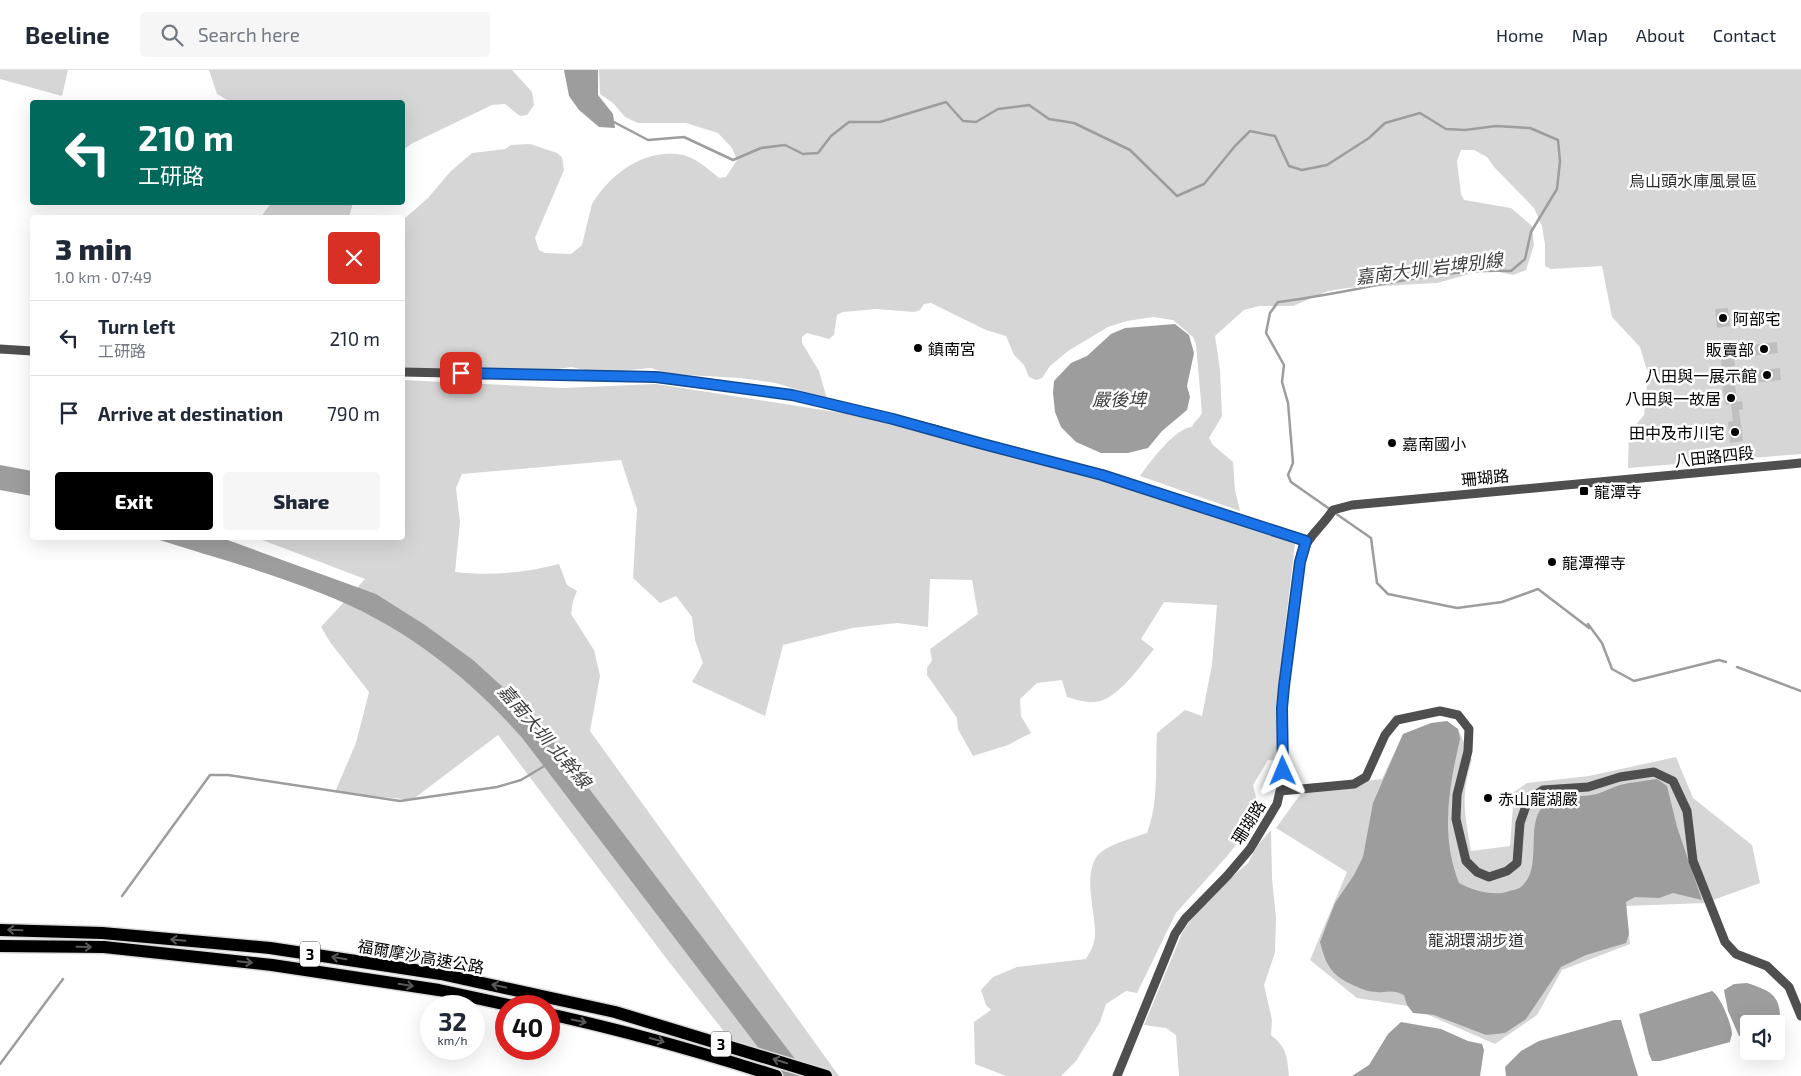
<!DOCTYPE html>
<meta charset="utf-8">
<style>
:root{--surface:#fff;--page:#f6f6f7;--text:#1f2937;--muted:#747a83;--line:#e0e1e3;--accent:#000}
body{margin:0;font-family:"Exo 2","Noto Sans TC",sans-serif;background:var(--page);color:var(--text);height:100vh;display:flex;flex-direction:column;font-size:19px;white-space:nowrap}
*{box-sizing:border-box;margin:0}
p{font-size:16px;color:var(--muted)}
.icon{flex:none;width:28px;height:28px;fill:none;stroke:currentColor;stroke-width:2;stroke-linecap:round;stroke-linejoin:round}
.map{position:relative;flex:1;overflow:hidden}
.details{position:absolute;left:30px;top:145px;width:375px;height:325px;display:flex;flex-direction:column;background:var(--surface);border-radius:5px;box-shadow:0 5px 20px #0002}
.details>*{flex:none}
.top-card{position:absolute;left:30px;top:30px;width:375px;height:105px;border-radius:5px;box-shadow:0 5px 20px #0002;background:#00695c;color:#fff;overflow:hidden}
.controls{position:absolute;left:1740px;top:945px;display:grid;gap:10px}
.controls a{display:grid;place-items:center;width:45px;height:45px;border-radius:5px;background:var(--surface);box-shadow:0 5px 20px #0002;font-size:25px}
.speed{position:absolute;left:420px;top:925px;display:flex;gap:10px;font-size:25px;font-weight:700;text-align:center}
.speed>*{display:grid;place-content:center;width:65px;height:65px;border-radius:50%;background:var(--surface);box-shadow:0 5px 20px #0002;line-height:1}
.speed small{font-size:12px;font-weight:400}
.speed .limit{border:8px solid #d22;background:#fff;color:#111}
.pin{position:absolute;display:grid;place-items:center;width:42px;height:42px;color:#fff;margin:-21px;border-radius:10px;box-shadow:0 2px 8px #0006}
.me{position:absolute;width:55px;margin:-28px;rotate:359deg;stroke-linejoin:round;filter:drop-shadow(0 0 4px #0008)}
.turn{display:flex;align-items:center;gap:18px;height:105px;padding:0 25px;font-size:22px}
.turn .icon{width:65px;height:65px;stroke-width:2.5}
.turn b{display:block;font-size:35px;line-height:42px}
.round{display:grid;place-items:center;flex:none;width:52px;height:52px;border-radius:5px;background:var(--page)}
.overview{display:flex;align-items:center;justify-content:space-between;height:85px;padding:0 25px}
h1{font-size:30px;font-weight:800;line-height:38px}
.action{display:flex;gap:10px;margin-top:auto;padding:10px 25px}
.action a{flex:1;height:58px;border-radius:5px;background:var(--accent);color:#fff;font-size:20px;font-weight:800;line-height:58px;text-align:center}
.action a+a{background:var(--page);color:var(--text)}
ul{padding:0;list-style:none}
li{display:flex;align-items:center;gap:15px;height:75px;padding:0 25px;border-top:1px solid var(--line)}
li div{flex:1}
li b{display:block;font-size:19px}
li em{font-style:normal}
header{display:flex;align-items:center;gap:30px;box-sizing:border-box;height:70px;padding:0 25px;background:var(--surface);border-bottom:1px solid var(--line)}
header strong{font-size:24px}
nav{display:flex;gap:28px;margin-inline-start:auto;font-size:18px}
.search{width:350px;height:45px;background:var(--page);display:flex;align-items:center;gap:12px;box-sizing:border-box;padding:0 18px;border-radius:5px;color:var(--muted);font-size:19px}
.map>svg:first-child{display:block}
.green{fill:#d6d6d6}
.water{fill:#9d9d9d}
.lines{fill:none;stroke-linecap:round;stroke-linejoin:round}
.stream{stroke:#9d9d9d;stroke-width:2.5}
.building{fill:#bfbfbf}
.highway-casing{stroke:#dbdbdb;stroke-width:15}
.minor{stroke:#4f4f4f;stroke-width:9}
.highway{stroke:#000;stroke-width:12}
.oneway{stroke:#595959}
.route-casing{stroke:#114b97;stroke-width:12}
.route{stroke:#1a73e8;stroke-width:9}
.poi-dot{fill:#000;stroke:#fff;stroke-width:2}
.labels{text-anchor:middle;dominant-baseline:central;stroke-width:5;stroke-linejoin:round;paint-order:stroke}
.shield{fill:#fff;stroke:#4c4c4c;stroke-width:1}
.shield-label{font-size:15px;font-weight:bold;fill:#000}
.park-label{font-size:16px;fill:#2d2d2d;stroke:#fff}
.poi-label{font-size:16px;fill:#000;stroke:#fff;text-anchor:start}
.street-label{font-size:16px;fill:#000;stroke:#fff}
.water-label{font-size:18px;font-style:italic;fill:#3e3e3e;stroke:#fff}
</style>
<header>
<strong>Beeline</strong>
<div class="search"><svg class="icon" aria-label="search" viewBox="0 0 24 24"><circle cx="10" cy="10" r="6"/><path d="M15 15l6 6"/></svg>Search here</div>
<nav><a>Home</a><a>Map</a><a>About</a><a>Contact</a></nav>
</header>
<div class="map">
<svg width="1801" height="1006" viewBox="0 0 1801 1006">
<rect width="100%" height="100%" fill="#fff"/>
<!-- green -->
<path class="green" d="M0,0H68L62,26L0,9Z
M209,0H512L532,22L534,35L527,45L520,46L505,34L492,35L411,74L403,80L402,32L229,31L217,24Z
M599,0H1801V384L1628,398L1629,363L1644,345L1648,304L1640,277L1612,247L1602,196L1551,199L1545,196V175L1542,156L1534,138L1495,98L1487,87L1474,80H1461L1457,91L1461,124L1464,130L1511,138L1532,156L1534,175L1526,200L1513,205L1494,201L1477,202L1437,213L1347,218L1328,221L1293,236H1259L1244,240L1215,266L1220,300L1222,346L1209,368L1213,375L1233,392L1235,420L1240,441L1140,406C1150,392 1175,358 1192,357C1194,351 1199,349 1202,343L1196,274L1193,267L1173,250L1153,247L1127,251L1108,257L1068,281L1050,296L1042,308L1036,310L1029,307L1024,295L1014,285L1006,266L986,260L931,233L924,234L920,240L914,242L875,239L843,242L837,245L834,265L829,269L807,263L802,267V273L819,301L827,329L776,313L740,308L668,304L651,298L599,303L571,297L540,302L403,299V150L428,128L450,102L472,83L505,79L511,75L530,74L557,83L562,87L564,100L535,168L539,180L545,183L571,184L582,175L592,134C611,103 645,78 683,85C696,88 708,99 719,108L726,107L737,90L732,78L718,63L686,53H638L625,47L613,33L600,24Z
M271,133V132L353,133L349,147H261Z
M403,310L564,318L656,314L868,347L951,371L1098,408L1295,474L1276,635L1279,691L1268,690L1253,715L1260,744L1228,785L1176,843L1137,923L1126,921L1106,934L1100,952L1076,991L1061,1006H1006L975,994L974,952L991,940L986,935L981,920L993,907L1017,897L1086,889C1091,881 1095,873 1095,864C1096,842 1079,795 1104,780C1116,772 1133,768 1147,763C1159,732 1155,696 1157,663L1185,640L1202,646L1212,595L1217,535L1164,532L1141,569L1154,579C1140,596 1117,631 1094,632C1085,633 1075,629 1067,627L1062,610L1037,613L1020,629L1021,646L1031,663L1008,675L973,686L958,659L957,648L927,605V598L932,590L930,579L978,544L972,510L930,509L928,557L897,553L852,558L783,575L765,646L692,612L703,593L695,570L692,547L676,526L660,533L633,508L637,439L621,390L462,404L456,418L460,452L455,502C490,506 525,503 559,494L567,515L577,521L573,531L571,544L594,580L600,606L590,661L839,1006H759L666,888L498,665L412,730L335,722L356,673L369,622L330,572L321,557L365,509L257,468H402Z
M1447,651L1458,659L1472,690C1460,726 1465,745 1471,781L1510,776L1514,722L1527,713L1589,706L1676,687L1693,728L1752,775L1760,813L1705,833L1626,836L1630,874L1562,900L1537,945L1495,974L1408,936L1357,928L1310,890L1347,802L1276,758L1305,718L1382,709L1403,664Z
M1271,760L1272,808L1276,848L1275,883L1264,915L1272,950L1271,965C1287,978 1287,986 1289,1006H1179L1176,965L1166,958L1144,955L1183,861L1198,840L1228,810L1248,793L1257,776Z"/>
<!-- water -->
<path class="water" d="M564,0H598V25L613,44L615,58L599,57L579,40L569,26Z
M1175,254L1189,265L1194,283L1187,316L1190,327L1187,340L1162,361L1148,378L1128,383H1101L1076,372L1061,357L1055,342L1053,323L1054,311L1071,293L1087,286L1111,264L1125,258Z
M0,395L32,401V426L0,420Z
M153,468H222L376,524L425,555L473,590L520,633L549,666L808,1006H780L523,669C468,606 401,554 323,524C268,502 210,486 153,468Z
M1447,651L1458,659L1460,669C1449,717 1440,765 1459,813C1472,820 1491,826 1507,822C1511,820 1517,820 1521,817C1545,797 1522,750 1547,733C1559,724 1577,728 1591,725C1601,724 1610,718 1620,715C1632,712 1645,711 1657,709L1667,716L1677,757L1702,830L1673,823L1659,828L1635,827L1626,832L1629,864L1626,873L1586,885L1561,897L1526,949L1505,963L1486,965L1434,945L1413,943L1407,935L1404,925C1392,919 1389,923 1377,922C1369,922 1362,919 1355,916C1332,906 1326,896 1320,872L1335,833L1354,805L1363,787L1373,733L1403,664L1431,653Z
M1747,913C1771,921 1781,925 1780,952L1776,956V954H1749V966L1744,968L1739,966L1728,941L1724,920L1734,914Z
M1712,921C1720,925 1732,955 1732,964C1732,965 1730,971 1730,972L1660,991H1652L1649,984L1639,944Z
M1614,950H1621L1638,1006H1506L1505,997L1521,981L1539,971Z
M1401,952L1441,959L1468,971L1482,974L1484,980L1480,1006H1352L1369,995L1388,964Z"/>
<g class="lines">
<!-- stream -->
<path class="stream" d="M612,51L648,70L684,67L733,90L761,78L785,75L803,84L818,83L831,66L849,52H880L946,32L963,51L976,52L998,39L1029,35L1049,49L1074,53L1130,80L1177,126L1204,114L1235,76L1250,61L1275,66L1289,96L1302,100L1327,95L1369,68L1385,53L1420,43L1446,59L1465,60L1496,56L1530,58L1558,70L1560,91L1557,119L1531,162L1525,189L1511,201C1435,198 1353,223 1278,232L1270,243L1266,263L1284,295L1282,312L1288,333L1293,393L1288,405L1291,412L1331,440
M1335,443L1371,468L1377,513L1388,524L1457,538L1502,532L1538,519L1589,558
M1588,554L1602,573L1612,599L1634,611L1719,590L1726,592
M1737,597L1801,621
M122,826L210,705H228L400,731L497,717L521,710L546,695
M0,994L63,909"/>
</g>
<!-- building -->
<path class="building" d="M1728,238L1730,256L1717,258L1715,239Z
M1777,272L1778,283L1751,286L1750,275Z
M1732,277L1735,296L1722,298L1719,278Z
M1780,298L1781,310L1754,313L1753,301Z
M1735,314L1737,332L1742,331L1743,339L1739,340L1743,371L1730,373L1728,352L1733,351L1731,334L1726,335L1722,315Z"/>
<g class="lines">
<!-- highway casing -->
<g class="highway-casing">
<path id="highway" d="M0,860L102,863L270,878L441,904L615,942L826,1006
M0,876L104,877L272,895L439,920L513,936
M549,944C626,961 701,982 776,1006"/>
</g>
<!-- minor -->
<path class="minor" d="M0,279L32,281
M402,302L655,307L792,325L938,360L983,374L1102,405L1306,471
M1280,721L1354,714L1366,707L1385,665L1397,650L1440,641L1458,645L1469,659L1468,681L1457,725L1456,749L1466,791L1477,802L1489,807L1507,801L1517,793L1520,753L1528,730L1543,720L1588,717L1620,707L1654,702L1673,711L1687,741L1693,791L1725,872L1736,884L1767,896L1789,917L1801,946
M1117,1006L1175,864L1185,849L1227,806L1250,779L1277,734L1283,708L1282,638L1284,616L1301,484C1308,466 1322,457 1333,440L1352,435L1801,393"/>
<!-- highway -->
<use href="#highway" class="highway"/>
</g>
<!-- one-way arrows -->
<defs><path id="oneway-shaft" d="M-6 0H5M1.5-3L5.5 0L1.5 3" fill="none" stroke-width="1.6" stroke-linecap="round" stroke-linejoin="round" transform="scale(1.25)"/></defs>
<g class="oneway">
<use href="#oneway-shaft" transform="translate(15 860) rotate(-178)"/>
<use href="#oneway-shaft" transform="translate(178 870) rotate(-175)"/>
<use href="#oneway-shaft" transform="translate(84 877) rotate(1)"/>
<use href="#oneway-shaft" transform="translate(339 888) rotate(-171)"/>
<use href="#oneway-shaft" transform="translate(245 892) rotate(6)"/>
<use href="#oneway-shaft" transform="translate(406 915) rotate(9)"/>
<use href="#oneway-shaft" transform="translate(499 916) rotate(-168)"/>
<use href="#oneway-shaft" transform="translate(579 951) rotate(12)"/>
<use href="#oneway-shaft" transform="translate(657 970) rotate(15)"/>
<use href="#oneway-shaft" transform="translate(780 991) rotate(-163)"/>
</g>
<g class="lines">
<!-- route casing -->
<g class="route-casing">
<path id="route" d="M461,303L656,307L792,325L893,349L983,374L1102,405L1306,471L1300,492L1284,616L1282,638L1283,701"/>
</g>
<!-- route -->
<use href="#route" class="route"/>
</g>
<!-- markers -->
<g class="poi-dot">
<circle cx="1723" cy="248" r="5"/>
<circle cx="918" cy="278" r="5"/>
<circle cx="1764" cy="279" r="5"/>
<circle cx="1767" cy="305" r="5"/>
<circle cx="1731" cy="328" r="5"/>
<circle cx="1735" cy="362" r="5"/>
<circle cx="1392" cy="373" r="5"/>
<rect x="1579" y="416" width="10" height="10" rx="2.5"/>
<circle cx="1552" cy="492" r="5"/>
<circle cx="1488" cy="728" r="5"/>
</g>
<g class="labels">
<!-- shield labels -->
<g class="shield">
<rect x="300" y="871.5" width="20" height="25" rx="4"/>
<rect x="711" y="961.5" width="20" height="25" rx="4"/>
</g>
<g class="shield-label">
<text x="310" y="884">3</text>
<text x="721" y="974">3</text>
</g>
<!-- park labels -->
<g class="park-label">
<text x="1693" y="110">烏山頭水庫風景區</text>
<text x="1476" y="869">龍湖環湖步道</text>
</g>
<!-- poi labels -->
<g class="poi-label">
<text x="1733" y="248">阿部宅</text>
<text x="928" y="278">鎮南宮</text>
<text x="1754" y="279" text-anchor="end">販賣部</text>
<text x="1757" y="305" text-anchor="end">八田與一展示館</text>
<text x="1721" y="328" text-anchor="end">八田與一故居</text>
<text x="1725" y="362" text-anchor="end">田中及市川宅</text>
<text x="1402" y="373">嘉南國小</text>
<text x="1594" y="421">龍潭寺</text>
<text x="1562" y="492">龍潭禪寺</text>
<text x="1498" y="728">赤山龍湖嚴</text>
</g>
<!-- street labels -->
<g class="street-label">
<text transform="translate(1714 386) rotate(-6)">八田路四段</text>
<text transform="translate(1485 407) rotate(-6)">珊瑚路</text>
<text transform="translate(1248 752) rotate(-58)">珊瑚路</text>
<text transform="translate(421 886) rotate(10)">福爾摩沙高速公路</text>
</g>
<!-- water labels -->
<g class="water-label">
<text transform="translate(1429 198) rotate(-7)">嘉南大圳 岩埤別線</text>
<text x="1119" y="329">嚴後埤</text>
<text transform="translate(545 666) rotate(49)">嘉南大圳 北幹線</text>
</g>
</g>
</svg>
<div class="controls">
<a><svg class="icon" aria-label="sound" viewBox="0 0 24 24"><path d="M4 9h4l5-4v14l-5-4H4zM17 9q2 3 0 6"/></svg></a>
</div>
<div class="speed"><div>32<small>km/h</small></div><div class="limit">40</div></div>
<div class="pin" style="left:461px;top:303px;background:#d93025"><svg class="icon" aria-label="arrive" viewBox="0 0 24 24"><path d="M6 21V4h12l-3 4 3 4H6"/></svg></div>
<svg class="me" style="left:1283px;top:701px" viewBox="-20 -20 40 40"><path d="M0-17L14 15 0 8-14 15z" fill="#1a73e8" stroke="#fff" stroke-width="4"/></svg>
<div class="top-card">
<div class="turn"><svg class="icon" aria-label="left" viewBox="0 0 24 24"><path d="M17 20v-9H6M10 6l-5 5 5 5"/></svg><div><b>210 m</b>工研路</div></div>
</div>
<section class="details">
<div class="overview"><div><h1>3 min</h1><p>1.0 km · 07:49</p></div><a class="round" style="background:#d93025;color:#fff"><svg class="icon" aria-label="close" viewBox="0 0 24 24"><path d="M6 6l12 12M18 6L6 18"/></svg></a></div>
<ul>
<li><svg class="icon" aria-label="left" viewBox="0 0 24 24"><path d="M17 20v-9H6M10 6l-5 5 5 5"/></svg><div><b>Turn left</b><p>工研路</p></div><em>210 m</em></li>
<li><svg class="icon" aria-label="arrive" viewBox="0 0 24 24"><path d="M6 21V4h12l-3 4 3 4H6"/></svg><div><b>Arrive at destination</b></div><em>790 m</em></li>
</ul>
<div class="action"><a>Exit</a><a>Share</a></div>
</section>
</div>
